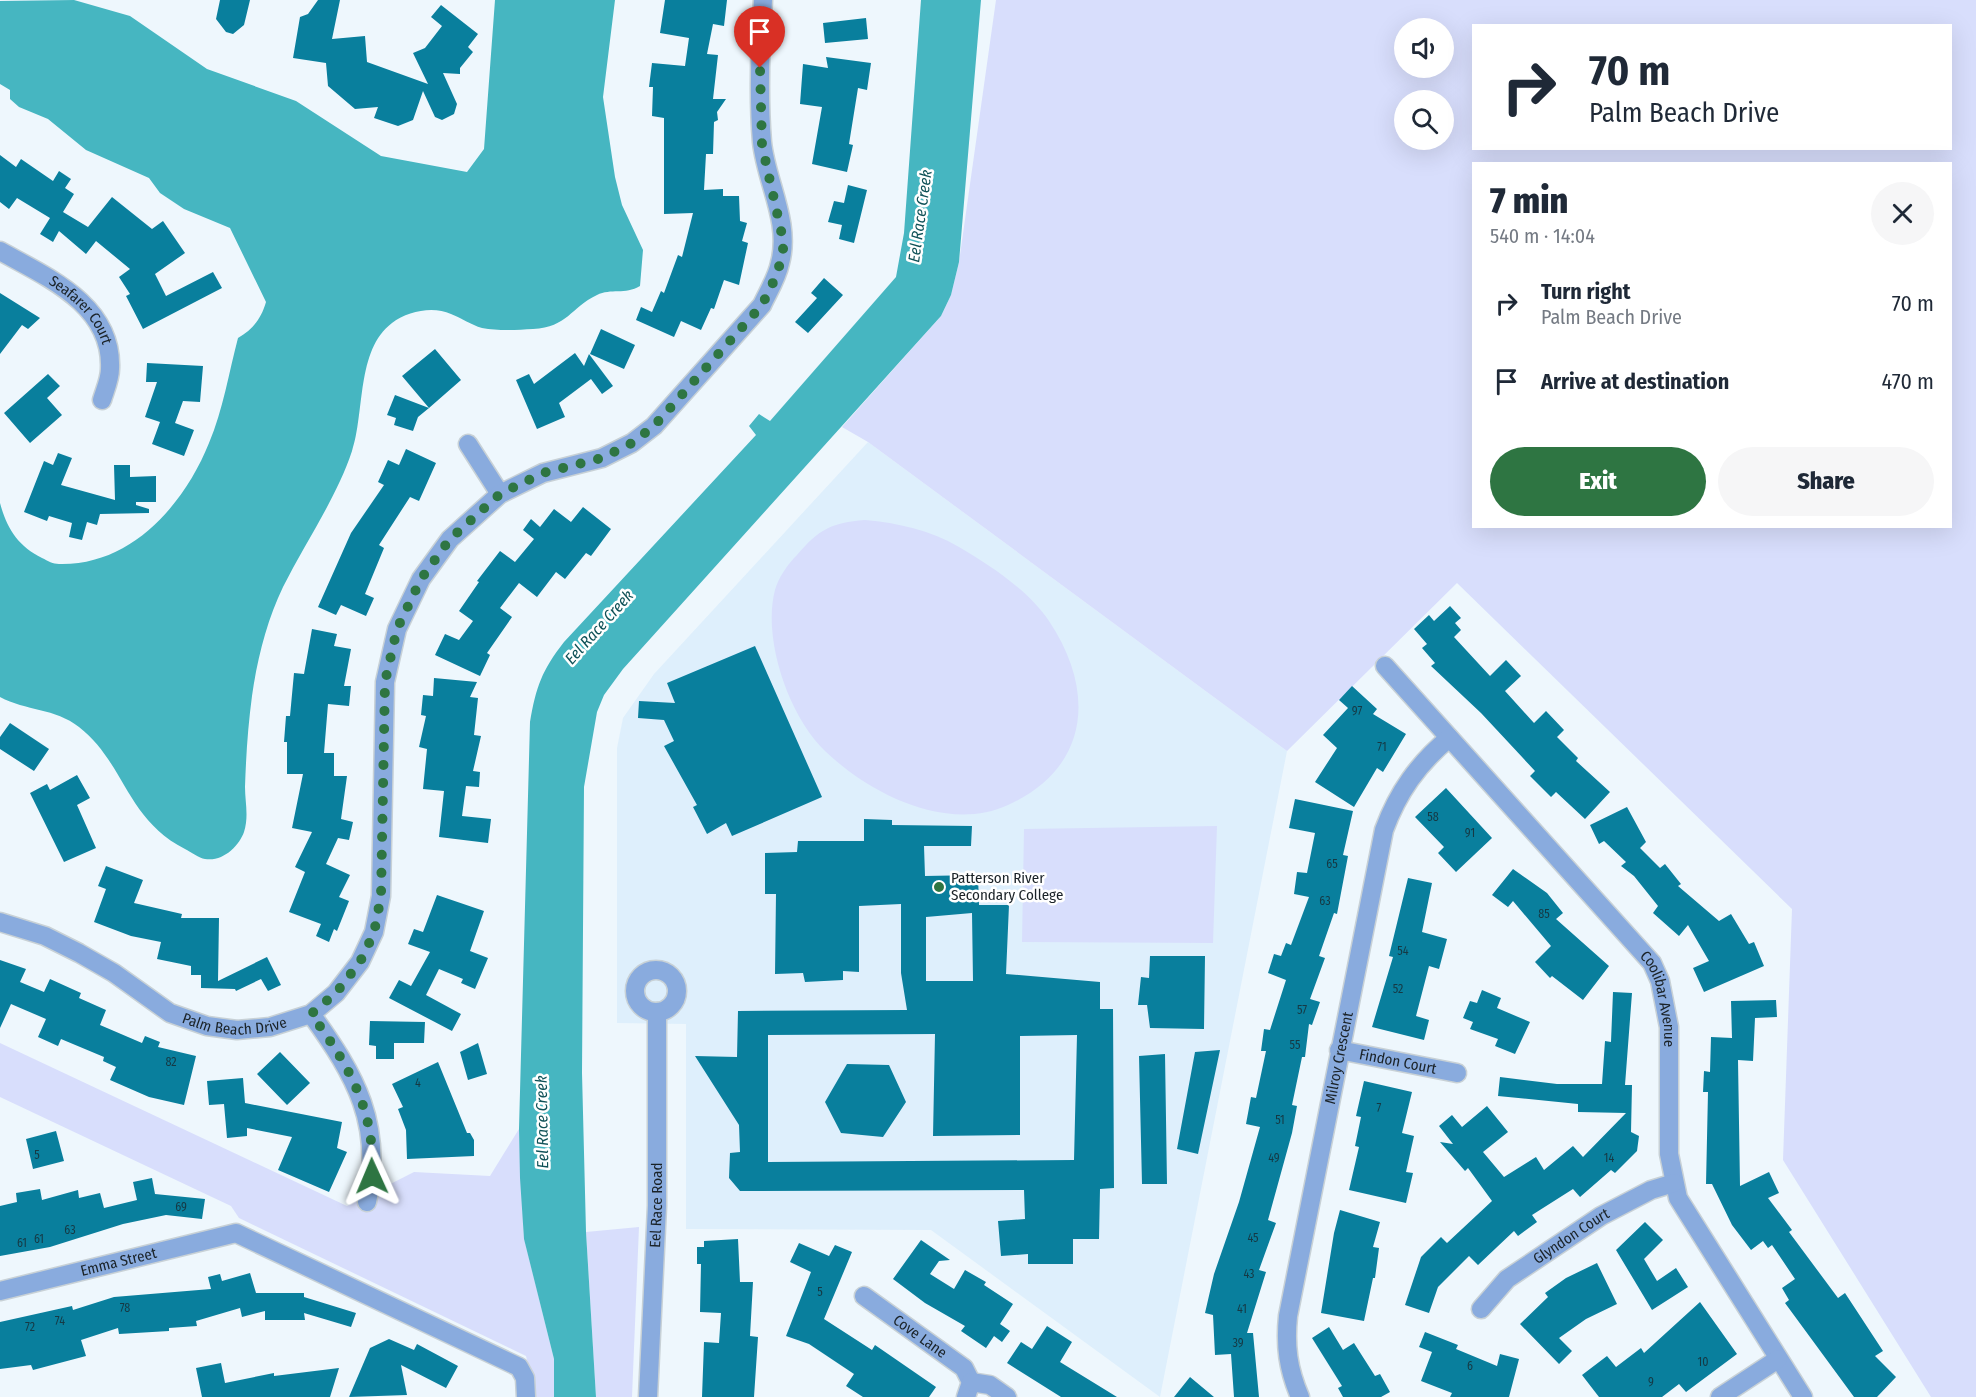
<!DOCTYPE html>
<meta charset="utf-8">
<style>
:root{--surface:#fff;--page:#f6f6f7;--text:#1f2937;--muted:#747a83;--accent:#2e7542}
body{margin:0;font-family:"Fira Sans Condensed",sans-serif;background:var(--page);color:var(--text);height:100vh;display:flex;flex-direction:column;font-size:22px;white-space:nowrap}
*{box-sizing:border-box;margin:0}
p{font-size:20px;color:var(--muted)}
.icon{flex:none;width:33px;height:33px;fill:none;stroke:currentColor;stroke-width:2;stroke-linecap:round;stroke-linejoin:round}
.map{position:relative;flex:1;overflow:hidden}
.sheet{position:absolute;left:1472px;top:162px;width:480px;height:366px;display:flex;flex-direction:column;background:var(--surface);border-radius:0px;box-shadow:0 6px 24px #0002}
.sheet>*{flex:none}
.hud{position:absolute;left:1472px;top:24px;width:480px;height:126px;border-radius:0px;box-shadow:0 6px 24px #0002;background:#fff;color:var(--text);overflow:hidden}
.fabs{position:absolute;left:1394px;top:18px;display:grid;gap:12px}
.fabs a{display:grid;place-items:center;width:60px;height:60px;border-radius:50%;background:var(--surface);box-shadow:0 6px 24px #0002;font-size:30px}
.pin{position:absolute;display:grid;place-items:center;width:51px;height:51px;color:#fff;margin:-62px -26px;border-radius:50% 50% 50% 0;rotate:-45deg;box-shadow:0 0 6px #0007}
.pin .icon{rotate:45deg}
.me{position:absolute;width:66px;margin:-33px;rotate:359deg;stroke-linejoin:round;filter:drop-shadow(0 0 4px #0008)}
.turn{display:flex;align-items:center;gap:21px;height:126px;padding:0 18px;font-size:27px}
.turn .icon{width:78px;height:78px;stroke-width:2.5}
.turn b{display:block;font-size:42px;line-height:51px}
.round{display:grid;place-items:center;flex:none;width:63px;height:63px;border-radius:32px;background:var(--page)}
.head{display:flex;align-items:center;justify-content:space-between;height:102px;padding:0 18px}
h1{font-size:36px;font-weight:800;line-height:45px}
.cta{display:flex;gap:12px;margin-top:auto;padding:12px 18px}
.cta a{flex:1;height:69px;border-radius:36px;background:var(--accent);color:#fff;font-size:24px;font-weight:800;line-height:69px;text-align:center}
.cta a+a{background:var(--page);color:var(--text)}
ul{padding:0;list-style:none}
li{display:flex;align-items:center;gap:18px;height:78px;padding:0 18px}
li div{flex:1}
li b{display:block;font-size:22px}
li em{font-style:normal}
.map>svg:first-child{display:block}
.built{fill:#deeffc}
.green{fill:#d8defc;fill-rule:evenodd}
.water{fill:#46b6c1}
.building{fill:#097f9d;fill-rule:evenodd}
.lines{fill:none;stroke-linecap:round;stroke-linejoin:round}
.minor-casing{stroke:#c8d1d6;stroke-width:21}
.minor{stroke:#89abde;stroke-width:18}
.route{stroke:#2e7542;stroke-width:10;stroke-dasharray:0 18}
.poi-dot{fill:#2e7542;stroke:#fff;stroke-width:2}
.labels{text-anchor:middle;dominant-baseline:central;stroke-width:5;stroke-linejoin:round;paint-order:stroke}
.number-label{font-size:12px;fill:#163944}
.street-label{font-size:15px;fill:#1a2227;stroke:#fff}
.poi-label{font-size:15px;fill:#1a2227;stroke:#fff;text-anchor:start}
.water-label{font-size:16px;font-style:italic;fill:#0f5157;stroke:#fff}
</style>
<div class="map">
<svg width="1976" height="1397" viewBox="0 0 1976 1397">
<rect width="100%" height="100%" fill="#eef7fd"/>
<!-- built -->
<path class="built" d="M868,442L1287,751L1160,1397L931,1230L686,1229V1024L617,1023V748L623,718L654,674Z"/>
<!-- green -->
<path class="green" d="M996,0H1976V1397H1931L1783,1160L1792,909L1457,583L1287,751L868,442L842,427L941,316L951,295L959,262ZM1473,26H1950V148H1473ZM1404,28H1443V68H1404ZM1404,100H1443V140H1404ZM1473,164H1950V526H1473Z
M865,520C898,523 930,530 959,547C990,565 1029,591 1049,621C1096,691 1090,768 1008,805C947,833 870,794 825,751C789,717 762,639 775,590C778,578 788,564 797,555C819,529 831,523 865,520Z
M1217,826L1213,943L1022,942L1024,829Z
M0,1043L347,1206L414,1172L490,1176L519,1129L524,1238L554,1359V1397H536L526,1356L239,1218L231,1206L0,1097Z
M639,1227L632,1397H596L586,1232Z"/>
<!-- water -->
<path class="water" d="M74,0L130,16L207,69L296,101L381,156L467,172L484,149L495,0H615L603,97L615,177L622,205L643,250L640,286C625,295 611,288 597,295C570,308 568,327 533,329C517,330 498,331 482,328C471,325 462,318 451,314C433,306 408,311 392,323C356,350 365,413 352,451C336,499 306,541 283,587C267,620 257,660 252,696C248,726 246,756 245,787C245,802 249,816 244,832C239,846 223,862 205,859C199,858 191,852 185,849C126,819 125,763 79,727C55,708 26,711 0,697V503C7,529 18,546 42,558C48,561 53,564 59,564C131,566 184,505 209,443C223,410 229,372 238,338C253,329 261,319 266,302L230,228L184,209L160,193L149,178L86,150L48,119L19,107L10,99V90L0,84V1Z
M921,0H981L959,262L951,295L941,316L623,669L604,695L597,712L584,787L582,1073L586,1232L596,1397H554V1359L524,1239L520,1178L519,1129L530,722C536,687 542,670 564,642L756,435L749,426L759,414L770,421L896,277L904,233Z"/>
<!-- building -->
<path class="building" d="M220,0H250L244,25L233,34L226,32L216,19Z
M318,0H340L332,39L365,36L367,62L428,84L413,53L425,48L442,26L431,17L441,5L478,34L468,47L473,52L460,68V74L443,73L457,104L454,114L442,120L435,117L423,91L413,120L398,126L374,118L378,107L355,109L328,86L326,63L293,58L300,17L308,14Z
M665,0H727L724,26L713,24L707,54L718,55L713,99H726L717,112L718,120L714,122L713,154H706L704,190L723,189V196H739L740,221L747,223L742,241L748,243L739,285L724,280L714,309L711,308L701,330L681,321L674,337L636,320L641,307L652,312L661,291L664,293L678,255L682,257L693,213L664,214V118L652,116L653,87H649L652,63L685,66L689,38L660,33Z
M866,18L868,39L825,43L823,23Z
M826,57L871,63L867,90L858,88L849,144L853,145L847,172L812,164L822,107L800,104L803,64L828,68Z
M0,155L16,167L21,159L53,181L59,171L71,179L65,188L74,194L63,212L88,227L112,197L152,229L163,221L185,253L155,274L166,296L213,272L222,288L143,329L126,296L130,294L119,277L130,269L96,241L86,254L59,231L53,242L40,234L50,218L17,198L9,209L0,202Z
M848,185L867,190L854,243L839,239L842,225L828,222L834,201L844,203Z
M824,278L843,295L808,333L795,322L817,298L811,293Z
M0,293L40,318L28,329L22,325L0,354Z
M601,329L635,345L624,369L590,354Z
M435,349L461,380L429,408L402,376Z
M575,353L584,366L589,354L613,386L602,394L591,379L559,403L565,417L537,429L516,380L529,374L534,384Z
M147,363L203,366L200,402L183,401L175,423L194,430L184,456L152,444L160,422L145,417L157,382H146Z
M48,374L60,386L47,398L62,415L30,443L4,413Z
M395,395L429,408L418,417L413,431L394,425L396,418L387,415Z
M406,449L436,463L419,501L410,497L379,545L384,548L365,594L374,598L366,616L341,605L336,615L318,607L351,533L384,485L378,482L388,460L399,465Z
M58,453L72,458L61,485L115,500L114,465H130V477L156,476V502H136V505L149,509V513L100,514L97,525L87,522L82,540L69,537L72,523L49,516L47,521L24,512L44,461L53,465Z
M583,507L611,529L591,556L586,553L565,579L556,572L537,597L519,583L500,608L512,617L487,653L490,655L480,676L435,655L445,634L459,640L473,621L459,611L479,582L477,581L500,551L515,562L534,539L523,530L531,519L540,527L554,509L571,522Z
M1450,606L1461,618L1455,623L1461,630L1454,637L1490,676L1506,660L1521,676L1505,691L1534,723L1546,711L1564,730L1557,737L1578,758L1576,761L1610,792L1585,819L1556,792L1551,797L1530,776L1535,771L1481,713L1431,666L1435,663L1422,648L1427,644L1414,629L1429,615L1434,621Z
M312,629L337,634L334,646L351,649L344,686H351L349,706L328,704L324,753H334V776H347L341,819L353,822L349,840L338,838L326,864L350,875L339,897L349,901L337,931L334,929L329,942L316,936L321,924L289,912L305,872L295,867L312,832L292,828L303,774H287V742H284L286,716H290L294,673L304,674Z
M755,646L822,797L732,836L726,823L707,834L693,807L697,805L664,746L674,741L664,720L638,718L639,701L675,703L667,683Z
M434,678L477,682L470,697L478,698L474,735L481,736L473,771L480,772L479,787L466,786L462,816L491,819L488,843L439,837L444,791L423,789L427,749L419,747L426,716L421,715L423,695L433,696Z
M1352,686L1377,709L1373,714L1406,734L1383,772L1377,768L1354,807L1315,782L1337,748L1323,735L1348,708L1339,700Z
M10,723L49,749L34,771L0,749V737Z
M77,775L90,798L77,805L96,848L64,862L30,793L47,784L50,790Z
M1446,788L1492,838L1456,872L1438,853L1444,847L1415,817Z
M1295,799L1353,811L1343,855L1348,856L1337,914L1334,913L1319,956L1325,958L1310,999L1320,1002L1312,1025L1309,1024L1305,1057H1302L1292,1105L1297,1106L1292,1133L1268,1220L1276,1223L1259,1270L1266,1272L1247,1333H1253L1259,1397H1234L1231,1354L1215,1355L1213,1315L1205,1313L1214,1274L1239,1202L1260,1127L1246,1124L1251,1097L1256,1098L1266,1051H1261L1264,1029L1270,1030L1286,980L1268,973L1274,954L1281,956L1286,943L1291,945L1309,897L1294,894L1297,872L1307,873L1315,833L1289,828Z
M1627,807L1646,842L1640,848L1660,868L1665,864L1681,884L1678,886L1719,921L1731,914L1749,944L1754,942L1764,966L1704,992L1693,968L1709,961L1688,925L1679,936L1653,913L1658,906L1634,876L1621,866L1626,862L1604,841L1599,844L1590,825Z
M864,819L892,820V825L972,826L971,846H924L925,876L978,875L979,905H1009L1006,974L1100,982V1009H1113L1114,1188L1100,1189L1099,1239H1073V1264H1028V1254L1001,1256L998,1221L1025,1219L1024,1190L740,1191L729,1178L730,1153L740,1152L739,1125L695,1056L737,1057L738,1011L907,1010L901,973V904L859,906V972L843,971V980L805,982L803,973L775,974L776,894H765V853L797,852L798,841H864ZM972,913L973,981H926V917ZM935,1034L933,1136L1020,1135V1036L1077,1035L1074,1160L768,1162V1035Z
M106,866L143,880L134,903L182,914L181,918H219L218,981L267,957L281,985L268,991L261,979L236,991L235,989L201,988V975H191V966L157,959L161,942L131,936L94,922L106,889L98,886Z
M1513,869L1547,893L1563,913L1556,919L1609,966L1583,1000L1552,976L1550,978L1535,962L1551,946L1513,901L1508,907L1492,895Z
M1408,878L1432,883L1422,932L1447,939L1439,969L1429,966L1416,1016L1429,1020L1424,1040L1372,1027L1393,957L1389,956Z
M437,895L484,911L470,951L488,958L475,989L461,983L463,979L439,969L426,995L461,1014L452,1031L389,998L399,980L411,986L430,952L408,944L414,929L423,932Z
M1150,956H1205L1204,1029L1150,1028L1147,1005H1138L1141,977L1149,978Z
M0,960L26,969L20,982L44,992L50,979L81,993L79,998L106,1010L100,1025L142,1043L145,1036L160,1042L158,1047L196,1056L184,1105L149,1097L110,1080L116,1067L103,1061L104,1057L61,1039L58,1046L38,1037L46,1019L11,1004L0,1028Z
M1482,990L1501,998L1497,1008L1530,1022L1515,1054L1495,1046L1498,1039L1470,1029L1473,1022L1463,1018L1470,1001L1477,1003Z
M1613,992L1632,993L1625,1085H1632L1631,1132L1639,1136L1637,1151L1615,1173L1611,1170L1580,1197L1573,1189L1532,1215L1537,1222L1518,1236L1514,1231L1478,1265L1469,1256L1438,1287L1429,1313L1405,1305L1421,1257L1441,1237L1447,1243L1492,1201L1468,1168L1465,1171L1440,1142L1453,1144L1439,1126L1452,1115L1462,1127L1487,1106L1508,1132L1483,1152L1504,1177L1536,1157L1544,1170L1573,1146L1583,1157L1626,1113L1578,1112V1104L1498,1096L1500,1077L1557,1084H1602L1605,1041L1611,1042Z
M1776,1000L1777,1017L1755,1018L1753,1061L1738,1060L1740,1186L1769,1172L1779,1193L1768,1198L1792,1230L1789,1232L1838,1298L1845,1293L1883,1351L1875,1356L1896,1377L1877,1397H1854L1785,1303L1789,1300L1782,1288L1795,1279L1772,1245L1768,1248L1763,1241L1751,1250L1732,1225L1712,1184H1706L1708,1092H1703L1704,1071L1710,1072L1711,1037L1732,1038L1731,1001Z
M370,1021L425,1022L424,1043H394V1059H376V1046L369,1045Z
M478,1043L487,1074L468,1080L460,1052Z
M1220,1050L1198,1154L1177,1149L1195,1052Z
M280,1052L310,1083L287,1105L257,1074Z
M1165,1054L1167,1184H1142L1139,1056Z
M438,1062L467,1133H470L474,1140V1156L407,1159L406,1130L398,1109L403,1107L392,1084Z
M847,1064L889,1065L906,1102L883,1137L841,1133L825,1102Z
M243,1078L245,1103L342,1122L337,1148L347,1152L329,1192L278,1170L292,1137L247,1128V1136L227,1138L224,1104L209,1105L207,1081Z
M1364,1081L1412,1092L1402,1133L1414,1136L1406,1172L1413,1173L1406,1203L1349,1190L1359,1147L1355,1146L1361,1117L1356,1116Z
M56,1131L64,1161L33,1169L26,1139Z
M152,1178L155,1194L205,1199L202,1219L166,1215L123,1224L50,1247L0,1256V1206L17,1202L16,1193L40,1189L42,1200L78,1190L79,1198L100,1193L104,1208L137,1200L133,1182Z
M1340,1210L1380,1222L1373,1247L1379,1248L1375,1278H1373L1364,1321L1321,1313L1334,1233Z
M1645,1222L1663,1240L1644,1259L1657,1281L1676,1268L1688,1287L1652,1310L1616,1250Z
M738,1239L740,1282H753L750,1336L758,1337L754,1397H702L704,1342L719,1343L721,1313L700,1312L701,1264H697V1247H704V1241Z
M921,1240L950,1260L939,1261L930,1274L954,1289L965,1270L986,1282L984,1285L1013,1304L1000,1324L1010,1331L1002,1342L994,1336L986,1348L961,1331L965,1326L925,1303L893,1279Z
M799,1243L829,1256L835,1245L852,1252L824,1319L872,1350L875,1345L936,1387L929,1397H863L846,1386L854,1374L809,1344L786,1336L811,1272L790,1262Z
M1597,1263L1617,1304L1586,1319L1559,1338L1572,1351L1559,1364L1520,1324L1548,1297L1545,1293L1566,1278Z
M250,1273L256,1293H304V1297L356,1313L351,1327L304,1313L305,1320H265V1311L242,1317L240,1308L196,1321L197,1326L169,1328V1331L119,1334L118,1328L81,1340L86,1356L33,1370L31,1365L0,1369V1322L72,1306L73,1310L114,1297L211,1289L208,1277L220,1274L222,1281Z
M1700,1302L1737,1354L1686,1392L1679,1384L1662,1397H1599L1582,1375L1607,1356L1616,1367L1641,1348L1644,1353Z
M1047,1326L1072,1342L1060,1362L1117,1397H1061L1007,1363L1021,1342L1032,1349Z
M1329,1327L1343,1350L1354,1343L1375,1376L1380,1374L1390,1392L1381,1397H1343L1338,1388L1342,1386L1312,1338Z
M1425,1332L1458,1345L1456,1349L1497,1366L1500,1354L1519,1359L1509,1397H1450L1452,1393L1421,1381L1432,1352L1419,1347Z
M389,1339L414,1350L417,1344L458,1366L446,1388L401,1365L407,1395L349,1397L370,1348Z
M221,1363L225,1383L274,1373V1376L339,1368L330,1397H202L196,1368Z
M1190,1377L1214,1397H1174Z"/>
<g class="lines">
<!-- minor casing -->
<g class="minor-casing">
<g id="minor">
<path id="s1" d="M0,251C47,277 113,305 110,369C110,379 105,390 102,400"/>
<path d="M468,444L500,494"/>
<path id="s2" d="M1385,666L1652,963L1660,981L1669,1027V1154L1678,1198L1803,1397"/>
<path id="s3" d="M0,922L45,936L79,953L114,973L170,1013L207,1026L237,1030L270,1027L311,1014L336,993L360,962L374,932L381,896L385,682L397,629L421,579L450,539L500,494L543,473L602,458L632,443L654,426L762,305C768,292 777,278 780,263C791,222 766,182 762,142C758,95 760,47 763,0"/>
<circle cx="656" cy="991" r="21"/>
<path d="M311,1014C356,1076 383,1124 367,1202"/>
<path id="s4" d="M1339,1050L1457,1073"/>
<path id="s5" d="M0,1291L236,1233L519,1367L525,1378L526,1397"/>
<path id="s6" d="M864,1296L964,1368L971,1382L966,1397"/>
<path id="s7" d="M1481,1309L1507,1279L1601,1216L1651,1190L1674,1183"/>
<path d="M971,1382L990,1385L1007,1397"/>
<path id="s8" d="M648,1397L657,1206V1012"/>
<path id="s9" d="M1300,1397C1288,1369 1285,1346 1288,1316L1384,830C1398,792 1418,764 1449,738"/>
<path d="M1720,1397L1778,1359"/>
</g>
</g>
<!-- minor -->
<use href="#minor" class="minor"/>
</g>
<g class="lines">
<!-- route -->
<path class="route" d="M372,1176C376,1111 348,1064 311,1014L336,993L360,962L374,933L381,896L385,682L397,629L421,579L450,539L500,494L543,473L602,458L632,443L654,426L762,305L772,285L780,264L784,244L762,145L760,68"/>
</g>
<!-- markers -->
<circle class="poi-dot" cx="939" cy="887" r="6"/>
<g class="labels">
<!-- number labels -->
<g class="number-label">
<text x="1357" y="711">97</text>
<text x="1382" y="747">71</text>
<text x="1433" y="817">58</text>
<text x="1470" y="833">91</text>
<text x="1332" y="864">65</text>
<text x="1325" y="901">63</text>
<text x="1544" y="914">85</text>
<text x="1403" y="951">54</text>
<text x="1398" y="989">52</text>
<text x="1302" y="1010">57</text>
<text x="1295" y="1045">55</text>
<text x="171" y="1062">82</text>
<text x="418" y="1083">4</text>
<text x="1379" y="1108">7</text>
<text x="1280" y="1120">51</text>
<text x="37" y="1155">5</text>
<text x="1274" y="1158">49</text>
<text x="1609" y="1158">14</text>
<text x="181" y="1207">69</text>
<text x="70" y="1230">63</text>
<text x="1253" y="1238">45</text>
<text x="39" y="1239">61</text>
<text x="22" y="1243">61</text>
<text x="1249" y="1274">43</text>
<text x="820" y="1292">5</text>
<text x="125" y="1308">78</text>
<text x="1242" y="1309">41</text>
<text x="60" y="1321">74</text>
<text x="30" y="1327">72</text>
<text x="1238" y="1343">39</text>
<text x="1703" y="1362">10</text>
<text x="1470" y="1366">6</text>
<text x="1651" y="1382">9</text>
</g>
<!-- street labels -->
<g class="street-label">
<text stroke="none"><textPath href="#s1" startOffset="102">Seafarer Court</textPath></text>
<text stroke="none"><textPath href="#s2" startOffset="436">Coolibar Avenue</textPath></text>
<text stroke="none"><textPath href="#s3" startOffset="261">Palm Beach Drive</textPath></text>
<text stroke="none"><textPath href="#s9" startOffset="346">Milroy Crescent</textPath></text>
<text stroke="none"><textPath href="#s4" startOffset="60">Findon Court</textPath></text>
<text stroke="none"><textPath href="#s8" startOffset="192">Eel Race Road</textPath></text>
<text stroke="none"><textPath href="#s7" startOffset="117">Glyndon Court</textPath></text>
<text stroke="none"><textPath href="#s5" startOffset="122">Emma Street</textPath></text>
<text stroke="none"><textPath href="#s6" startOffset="69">Cove Lane</textPath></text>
</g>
<!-- poi labels -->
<g class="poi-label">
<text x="951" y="878">Patterson River<tspan x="951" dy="17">Secondary College</tspan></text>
</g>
<!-- water labels -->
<g class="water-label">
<text transform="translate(920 216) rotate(-82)">Eel Race Creek</text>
<text transform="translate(599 627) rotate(-48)">Eel Race Creek</text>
<text transform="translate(542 1122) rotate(-91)">Eel Race Creek</text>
</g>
</g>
</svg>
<div class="fabs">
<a><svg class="icon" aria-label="sound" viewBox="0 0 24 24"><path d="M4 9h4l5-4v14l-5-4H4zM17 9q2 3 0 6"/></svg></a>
<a><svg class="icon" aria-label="search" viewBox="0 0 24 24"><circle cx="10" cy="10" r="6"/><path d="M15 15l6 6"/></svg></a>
</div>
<div class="pin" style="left:760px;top:68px;background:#d93025"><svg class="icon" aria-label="arrive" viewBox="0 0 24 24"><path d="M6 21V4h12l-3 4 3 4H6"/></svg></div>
<svg class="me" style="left:372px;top:1176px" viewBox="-20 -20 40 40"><path d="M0-17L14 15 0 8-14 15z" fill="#2e7542" stroke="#fff" stroke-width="4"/></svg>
<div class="hud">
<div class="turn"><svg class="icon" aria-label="right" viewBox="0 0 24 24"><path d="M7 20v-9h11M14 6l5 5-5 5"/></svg><div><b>70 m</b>Palm Beach Drive</div></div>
</div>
<section class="sheet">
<div class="head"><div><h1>7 min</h1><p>540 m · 14:04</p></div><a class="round"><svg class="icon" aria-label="close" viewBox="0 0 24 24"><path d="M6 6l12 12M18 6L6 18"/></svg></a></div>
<ul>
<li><svg class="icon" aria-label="right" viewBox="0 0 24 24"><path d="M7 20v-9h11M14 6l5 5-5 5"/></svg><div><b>Turn right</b><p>Palm Beach Drive</p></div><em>70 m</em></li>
<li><svg class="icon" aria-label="arrive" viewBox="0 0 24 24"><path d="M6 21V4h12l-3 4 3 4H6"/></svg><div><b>Arrive at destination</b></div><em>470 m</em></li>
</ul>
<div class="cta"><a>Exit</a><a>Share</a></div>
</section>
</div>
